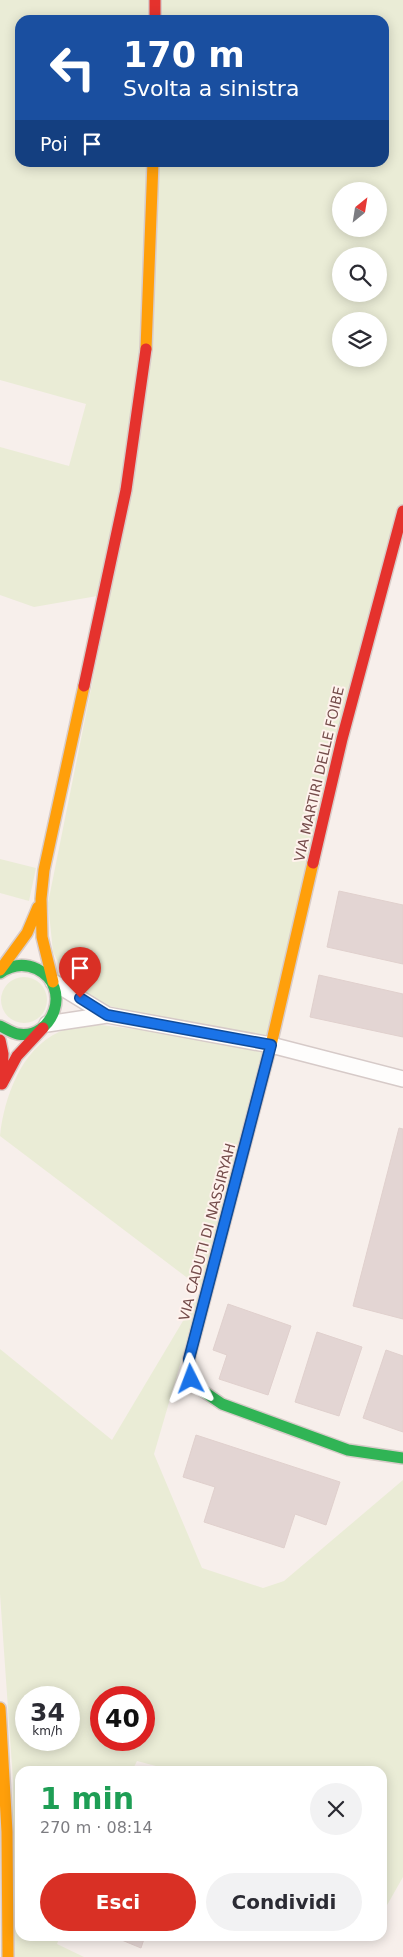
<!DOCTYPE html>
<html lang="it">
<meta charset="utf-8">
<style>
:root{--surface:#fff;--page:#f2f2f3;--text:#2b2b33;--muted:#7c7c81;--accent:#d93025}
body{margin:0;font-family:"DejaVu Sans",sans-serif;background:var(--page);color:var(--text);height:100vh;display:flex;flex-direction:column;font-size:19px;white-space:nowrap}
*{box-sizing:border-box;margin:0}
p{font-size:16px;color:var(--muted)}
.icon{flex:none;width:28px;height:28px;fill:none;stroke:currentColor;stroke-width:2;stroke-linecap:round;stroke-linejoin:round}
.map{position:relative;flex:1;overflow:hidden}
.panel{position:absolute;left:15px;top:1766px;width:372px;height:175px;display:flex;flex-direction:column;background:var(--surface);border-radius:15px;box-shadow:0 2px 12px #0003}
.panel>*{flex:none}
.banner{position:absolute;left:15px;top:15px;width:374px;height:152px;border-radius:15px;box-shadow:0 2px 12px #0003;background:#1a4fa0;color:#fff;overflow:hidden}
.needle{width:32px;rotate:30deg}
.controls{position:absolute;left:332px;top:182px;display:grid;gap:10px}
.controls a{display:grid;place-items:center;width:55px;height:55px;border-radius:50%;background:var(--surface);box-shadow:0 2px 12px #0003;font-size:25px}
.speed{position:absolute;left:15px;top:1686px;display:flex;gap:10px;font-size:25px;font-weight:700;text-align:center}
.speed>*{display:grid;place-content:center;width:65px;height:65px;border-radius:50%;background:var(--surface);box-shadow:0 2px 12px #0003;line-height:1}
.speed small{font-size:12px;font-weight:400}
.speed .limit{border:8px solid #d22;background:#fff;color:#111}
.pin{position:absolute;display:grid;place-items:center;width:42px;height:42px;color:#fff;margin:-51px -21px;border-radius:50% 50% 50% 0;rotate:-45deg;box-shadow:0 0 5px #0007}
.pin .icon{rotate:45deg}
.me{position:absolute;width:55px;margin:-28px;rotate:357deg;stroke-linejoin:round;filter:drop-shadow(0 0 4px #0008)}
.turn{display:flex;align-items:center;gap:18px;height:105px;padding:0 25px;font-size:22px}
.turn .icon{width:65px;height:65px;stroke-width:2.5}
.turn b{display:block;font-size:35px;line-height:42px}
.then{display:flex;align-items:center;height:48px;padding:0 25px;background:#0003;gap:10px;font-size:19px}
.round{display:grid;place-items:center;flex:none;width:52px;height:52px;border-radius:26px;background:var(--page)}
.headline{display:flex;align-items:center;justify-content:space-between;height:85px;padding:0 25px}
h1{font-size:30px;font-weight:800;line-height:38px;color:#1e9e55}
.button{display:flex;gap:10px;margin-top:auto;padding:10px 25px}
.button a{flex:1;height:58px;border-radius:30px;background:var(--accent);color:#fff;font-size:20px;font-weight:800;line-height:58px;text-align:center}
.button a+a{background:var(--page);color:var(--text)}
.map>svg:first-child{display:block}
.green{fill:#eaecd6;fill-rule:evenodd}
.building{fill:#e3d5d3;stroke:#e0d0cd}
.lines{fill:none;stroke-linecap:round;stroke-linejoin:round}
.street-casing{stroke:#d6cac8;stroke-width:18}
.fast-casing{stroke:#d8ccc9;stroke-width:14}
.slow-casing{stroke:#d8ccc9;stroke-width:14}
.jam-casing{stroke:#d8ccc9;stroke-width:14}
.street{stroke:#fefdfc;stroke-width:15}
.fast{stroke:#30b455;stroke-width:11}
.slow{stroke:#ff9f0a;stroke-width:11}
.jam{stroke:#e5322d;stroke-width:11}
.route-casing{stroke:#114b97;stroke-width:12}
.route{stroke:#1a73e8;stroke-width:9}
.labels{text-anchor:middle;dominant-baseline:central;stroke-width:4;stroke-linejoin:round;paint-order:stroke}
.street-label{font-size:14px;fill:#754d4b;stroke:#fff2ed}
</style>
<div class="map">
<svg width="403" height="1957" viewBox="0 0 403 1957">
<rect width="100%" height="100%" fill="#f7efeb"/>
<!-- green -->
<path class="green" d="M0,0H155V20H20V162L153,163L148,337L103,595L34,607L0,595V447L69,466L86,404L0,380Z
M160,0H403V504L266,1042L109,1006L81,991L65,976L53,952L48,903L121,540L159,163L384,162V20H160ZM341,191H379V229H341ZM341,256H379V294H341ZM341,321H379V359H341Z
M0,859L36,868L29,901L0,893Z
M1 1000a23 23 0 1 1 46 0a23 23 0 1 1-46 0Z
M101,1025L265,1045L202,1289L154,1454L202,1568L263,1588L284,1581L403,1480V1877L382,1914V1771H175L137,1761L132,1771H20V1936H60L57,1944L84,1957H12L13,1780L0,1594V1349L112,1440L202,1289L0,1136C4,1098 21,1049 59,1032C71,1026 87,1026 101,1025ZM26,1698H69V1740H26ZM101,1698H144V1740H101Z"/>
<!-- building -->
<path class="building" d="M339,891L403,905V964L327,947Z
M319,975L403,994V1037L310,1017Z
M399,1128L403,1129V1319L353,1306Z
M228,1304L291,1326L268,1395L219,1379L227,1355L213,1350Z
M317,1332L362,1347L339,1416L295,1402Z
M386,1350L403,1356V1432L363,1418Z
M196,1435L340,1482L326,1525L295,1514L284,1548L204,1522L215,1487L183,1477Z
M112,1936H145L141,1948Z"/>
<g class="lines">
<!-- street casing -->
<g class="street-casing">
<path id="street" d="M53,982L107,1015
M47,1024L107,1015L271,1045L403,1079"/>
</g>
<!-- fast casing -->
<g class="fast-casing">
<path id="fast" d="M0,973C11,965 24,963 37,969C73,987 53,1040 18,1034C12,1033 5,1028 0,1026
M237,1175L189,1359L191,1379L203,1391L222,1404L348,1450L403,1458"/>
</g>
<!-- slow casing -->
<g class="slow-casing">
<path id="slow" d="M146,349L153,162
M0,970L27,933L38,907
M53,982L42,937L41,899L44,870L84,686
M237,1175L271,1045L313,863
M0,1708L7,1832L8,1957"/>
</g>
<!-- jam casing -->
<g class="jam-casing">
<path id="jam" d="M155,0V20
M84,686L126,490L146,349
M313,863L342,739L403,511
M0,1040L3,1054L2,1080
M2,1084L17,1056L43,1028"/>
</g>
<!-- street -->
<use href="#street" class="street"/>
<!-- fast -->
<use href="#fast" class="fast"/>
<!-- slow -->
<use href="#slow" class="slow"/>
<!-- jam -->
<use href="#jam" class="jam"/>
</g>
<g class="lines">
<!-- route casing -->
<g class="route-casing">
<path id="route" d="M80,998L107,1015L271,1045L189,1359L191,1379"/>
</g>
<!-- route -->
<use href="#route" class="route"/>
</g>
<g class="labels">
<!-- street labels -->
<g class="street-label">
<text transform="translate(319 774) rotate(-77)">VIA MARTIRI DELLE FOIBE</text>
<text transform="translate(207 1232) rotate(-75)">VIA CADUTI DI NASSIRYAH</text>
</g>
</g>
</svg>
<div class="controls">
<a><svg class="needle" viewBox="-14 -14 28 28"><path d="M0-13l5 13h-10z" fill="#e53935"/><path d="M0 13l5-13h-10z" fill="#7c7c81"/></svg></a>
<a><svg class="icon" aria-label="search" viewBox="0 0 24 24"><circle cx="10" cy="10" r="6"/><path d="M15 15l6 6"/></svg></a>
<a><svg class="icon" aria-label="layers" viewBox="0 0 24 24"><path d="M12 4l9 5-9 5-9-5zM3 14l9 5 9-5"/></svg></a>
</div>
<div class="speed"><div>34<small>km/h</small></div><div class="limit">40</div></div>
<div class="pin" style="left:80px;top:998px;background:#d93025"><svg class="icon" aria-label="arrive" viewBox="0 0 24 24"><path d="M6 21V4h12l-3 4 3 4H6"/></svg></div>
<svg class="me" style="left:191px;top:1379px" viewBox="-20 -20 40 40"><path d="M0-17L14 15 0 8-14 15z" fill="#1a73e8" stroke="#fff" stroke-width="4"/></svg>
<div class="banner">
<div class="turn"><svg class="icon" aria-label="left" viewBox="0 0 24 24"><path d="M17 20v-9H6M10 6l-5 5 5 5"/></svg><div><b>170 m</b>Svolta a sinistra</div></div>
<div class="then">Poi<svg class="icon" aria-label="arrive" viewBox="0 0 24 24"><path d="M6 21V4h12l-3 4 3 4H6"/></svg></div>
</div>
<section class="panel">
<div class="headline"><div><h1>1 min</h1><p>270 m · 08:14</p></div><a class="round"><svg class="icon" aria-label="close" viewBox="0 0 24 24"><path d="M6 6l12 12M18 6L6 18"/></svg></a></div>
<div class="button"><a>Esci</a><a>Condividi</a></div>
</section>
</div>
